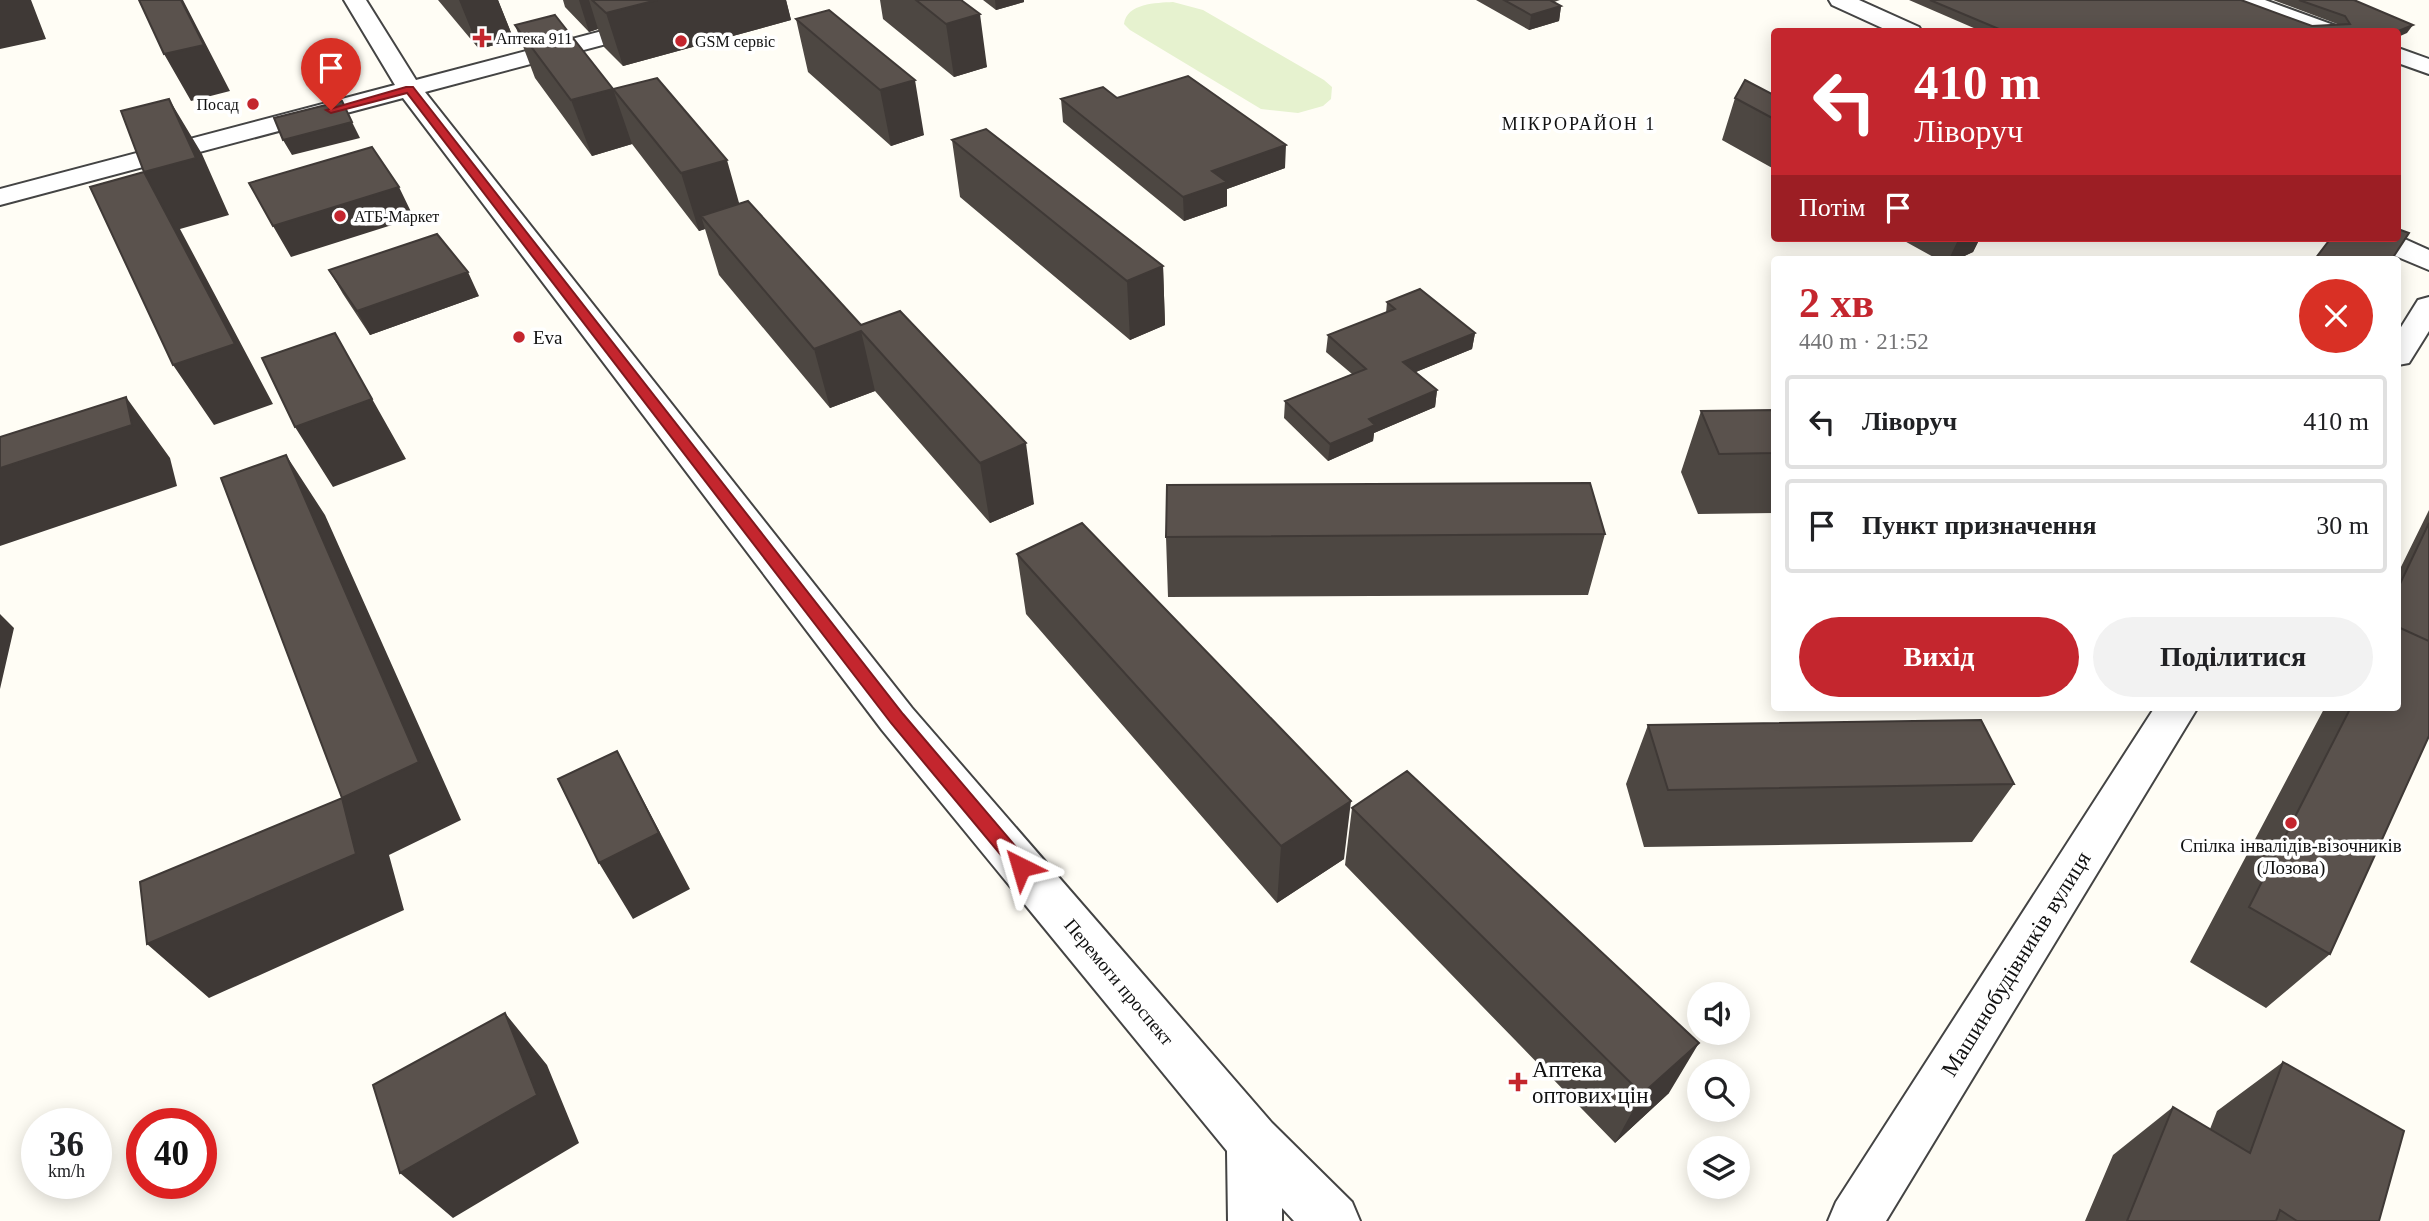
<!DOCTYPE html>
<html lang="uk">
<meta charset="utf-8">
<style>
:root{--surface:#fff;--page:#f2f2f2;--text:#202124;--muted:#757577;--line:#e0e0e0;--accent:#c4262e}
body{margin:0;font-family:Georgia,serif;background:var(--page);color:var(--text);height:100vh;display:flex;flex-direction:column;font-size:26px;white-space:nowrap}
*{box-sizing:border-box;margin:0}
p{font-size:23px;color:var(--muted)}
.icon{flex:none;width:38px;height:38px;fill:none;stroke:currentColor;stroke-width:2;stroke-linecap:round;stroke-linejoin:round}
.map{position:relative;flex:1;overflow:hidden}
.side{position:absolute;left:1771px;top:256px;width:630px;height:455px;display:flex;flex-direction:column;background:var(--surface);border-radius:7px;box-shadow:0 4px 18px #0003}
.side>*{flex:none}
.top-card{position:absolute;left:1771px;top:28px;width:630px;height:214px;border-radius:7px;box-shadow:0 4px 18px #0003;background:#c4262e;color:#fff;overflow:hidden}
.fabs{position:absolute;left:1687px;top:982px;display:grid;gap:14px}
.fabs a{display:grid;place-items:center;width:63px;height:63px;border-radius:50%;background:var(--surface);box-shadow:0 4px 18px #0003;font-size:35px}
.speed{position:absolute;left:21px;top:1108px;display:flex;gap:14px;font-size:35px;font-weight:700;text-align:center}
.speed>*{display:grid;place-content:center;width:91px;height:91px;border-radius:50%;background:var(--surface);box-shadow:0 4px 18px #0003;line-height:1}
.speed small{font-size:18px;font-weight:400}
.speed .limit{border:10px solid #d22;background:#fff;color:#111}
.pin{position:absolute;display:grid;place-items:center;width:60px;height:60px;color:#fff;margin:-72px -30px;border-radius:50% 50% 50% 0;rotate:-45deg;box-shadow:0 0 7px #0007}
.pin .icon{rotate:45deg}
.me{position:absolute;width:77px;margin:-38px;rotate:320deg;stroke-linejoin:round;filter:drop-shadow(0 0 5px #0008)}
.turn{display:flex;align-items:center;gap:24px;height:147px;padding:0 28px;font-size:32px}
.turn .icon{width:91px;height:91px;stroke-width:2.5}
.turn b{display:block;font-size:49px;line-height:60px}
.then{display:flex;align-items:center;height:66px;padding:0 28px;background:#0003;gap:14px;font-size:26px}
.round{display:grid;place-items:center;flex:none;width:74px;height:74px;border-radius:37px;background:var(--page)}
.summary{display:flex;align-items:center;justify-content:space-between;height:119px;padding:0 28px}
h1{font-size:42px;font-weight:700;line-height:52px;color:var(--accent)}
.action{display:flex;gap:14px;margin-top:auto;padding:14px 28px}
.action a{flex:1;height:80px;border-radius:42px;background:var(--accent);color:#fff;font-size:28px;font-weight:700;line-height:80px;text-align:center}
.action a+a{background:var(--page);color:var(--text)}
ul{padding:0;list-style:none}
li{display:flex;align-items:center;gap:21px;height:94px;margin:0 14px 10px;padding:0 14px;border:4px solid var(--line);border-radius:7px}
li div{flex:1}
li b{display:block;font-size:26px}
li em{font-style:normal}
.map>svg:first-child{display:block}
.pitch{fill:#e6f2cf}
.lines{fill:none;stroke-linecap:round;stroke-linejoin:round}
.minor-casing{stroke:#444;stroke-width:4}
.minor{fill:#fff;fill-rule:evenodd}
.wall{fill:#4d4742}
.shaded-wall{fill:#3f3936}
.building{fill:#5a524d;stroke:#3f3936;stroke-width:2}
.route{fill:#c4262e;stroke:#7f191e;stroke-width:2}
.poi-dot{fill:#c4262e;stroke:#fff;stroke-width:2.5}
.labels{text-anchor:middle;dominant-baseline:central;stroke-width:7;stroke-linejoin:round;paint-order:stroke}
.far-poi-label{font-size:16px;fill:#111;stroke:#fff;text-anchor:start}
.far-neighbourhood-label{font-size:18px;letter-spacing:2px;fill:#111;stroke:#fff}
.poi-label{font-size:19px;fill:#111;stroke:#fff;text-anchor:start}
.street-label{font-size:19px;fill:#111;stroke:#fff}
.near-street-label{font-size:23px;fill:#111;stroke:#fff}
.near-poi-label{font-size:23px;fill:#111;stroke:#fff;text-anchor:start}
</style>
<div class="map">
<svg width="2429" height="1221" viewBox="0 0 2429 1221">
<rect width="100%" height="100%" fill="#fffdf5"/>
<!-- pitch -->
<path class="pitch" d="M1173,2L1203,10L1324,80L1332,87L1331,99L1323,106L1298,113L1261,109L1130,30L1124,24C1127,3 1156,3 1173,2Z"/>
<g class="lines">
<!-- minor casing -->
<g class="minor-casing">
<path id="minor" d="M344,0H366L416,80L720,0H757L754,5L425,92L912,708L1272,1123L1352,1202L1360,1221H1294L1282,1208V1221H1228L1227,1151L882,730L403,98L0,205V189L395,85Z
M1829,0H1859L1919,27L1922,32H1891L1832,5Z
M2233,0H2265L2339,27L2342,32H2308L2236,5Z
M2398,48L2429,59V74L2398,63Z
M2398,236L2429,250V270L2367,244L2363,238Z
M2429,297V331L2409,363L2398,365V332L2418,300Z
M2155,707H2198L1886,1221H1828L1836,1202Z"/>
</g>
<!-- minor -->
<use href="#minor" class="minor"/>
</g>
<!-- wall -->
<path class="wall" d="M438,0H498L514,40L479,49Z
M563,0H786L791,20L623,66L604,47L598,29L589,32L565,7Z
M880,0H961L987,67L954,77L883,19Z
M983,0H1024V2L996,10Z
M1476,0H1560L1554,2L1561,6L1559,21L1529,30Z
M1909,0H2241L2312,26L2340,25L2273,0H2354L2407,33L2398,32H1983Z
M829,10L924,135L891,146L808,72L796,19Z
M515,25L613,89L740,204L861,325L1034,504L990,523L875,391L830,408L719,275L705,229L699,231L632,144L592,156L535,78Z
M1774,95V169L1722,140L1735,98Z
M1117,98L1285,168L1227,189V206L1184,221L1063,122L1061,99Z
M952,140L1163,266L1165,325L1130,340L960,197Z
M1899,238H1980L1973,252L1958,259H1937Z
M329,270L479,296L370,335L343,294Z
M1387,302L1475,333L1472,349L1416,372L1437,390L1435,407L1374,433L1373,441L1328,461L1284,418L1285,401L1352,374L1326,352L1328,335L1386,313Z
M1774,410V513L1698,514L1681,472L1701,411Z
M2429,510V736L2330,954L2266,1008L2190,962L2325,707H2398V573Z
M1605,534L1588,595L1168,597L1166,537Z
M1017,554L1344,859L1277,903L1026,614Z
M1648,725L2014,784L1972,842L1644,847L1626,784Z
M1352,808L1669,1093L1615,1143L1345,865Z
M2283,1062L2379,1221H2085L2113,1155L2173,1107L2210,1129L2217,1111Z"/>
<!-- shaded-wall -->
<path class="shaded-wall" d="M0,0H31L46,39L0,49Z
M181,0H183L230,91L191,101L164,54Z
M459,0H498L514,40L479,49Z
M579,0H589L598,29L589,32Z
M592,0H786L791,20L623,66L606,13Z
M995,0H1024V2L996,10Z
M1561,6L1559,21L1529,30L1531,15Z
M980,14L987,67L954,77L946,24Z
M2413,25L2407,33L2398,37V32H2396Z
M915,80L924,135L891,146L880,90Z
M613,89L632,144L592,156L571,100Z
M169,99L202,154L229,215L180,229L273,404L214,425L173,365L144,172Z
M352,122L360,138L292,155L283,140Z
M1286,145L1285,168L1227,189V206L1184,221L1183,197L1212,171Z
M727,160L743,217L701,216L705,229L699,231L681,173Z
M399,187L414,218L291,257L273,226Z
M1959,238H1980L1973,252L1958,259H1949Z
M1163,266L1165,325L1130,340L1127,281Z
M468,272L479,296L370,335L357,311Z
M861,331L875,391L830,408L814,349Z
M335,333L406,459L333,487L295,427Z
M1475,333L1472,349L1401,378L1403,362Z
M1437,390L1435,407L1374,433L1373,441L1328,461L1330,444L1369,419Z
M126,397L170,458L177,486L0,546V468Z
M1026,443L1034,504L990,523L980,463Z
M286,455L325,515L461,820L389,855L404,910L209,998L147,944L342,798Z
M0,614L14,628L0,689Z
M617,751L690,889L633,919L599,863Z
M1351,801L1344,859L1277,903L1281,846Z
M505,1013L547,1065L579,1143L453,1218L400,1173Z
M1699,1043L1669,1093L1615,1143L1642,1094Z"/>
<!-- building -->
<path class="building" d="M139,0H181L204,45L164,54Z
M592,0H657L606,13Z
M916,0H961L980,14L946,24Z
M1504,0H1550L1561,6L1531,15Z
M1930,0H2241L2312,26L2350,24L2345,16L2299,0H2354L2413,25L2396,32H2006Z
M829,10L915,80L880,90L796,19Z
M555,15L613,89L571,100L515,25Z
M1188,76L1286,145L1212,171L1227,182L1183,197L1061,99L1103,87L1117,98Z
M657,78L727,160L681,173L613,89Z
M1745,80L1774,95V119L1735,98Z
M169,99L196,158L144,172L121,111Z
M342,101L352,122L283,140L274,118Z
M986,129L1163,266L1127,281L952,140Z
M372,147L399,187L273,226L249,183Z
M144,172L235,344L173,365L90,187Z
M748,201L861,325L900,311L1026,443L980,463L861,331L814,349L701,216Z
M2398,229L2409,233L2392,259H2315L2331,238H2398Z
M437,234L468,272L357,311L329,270Z
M1420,289L1475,333L1403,362L1437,390L1369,419L1375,425L1330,444L1285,401L1366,369L1328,335L1395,309L1387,302Z
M335,333L372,399L295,427L262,358Z
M126,397L132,425L0,468V437Z
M1774,410V453L1719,454L1701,411Z
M286,455L419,762L342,798L221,478Z
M1590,483L1605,534L1166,537L1167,485Z
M1082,523L1351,801L1281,846L1017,554Z
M2429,523V641L2398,627V588Z
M2398,627L2429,641V736L2330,954L2249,907L2351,707H2398Z
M1981,720L2014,784L1668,790L1648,725Z
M617,751L659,833L599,863L558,779Z
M1407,771L1699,1043L1642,1094L1352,808Z
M342,798L356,854L147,944L140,882Z
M505,1013L537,1095L400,1173L373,1085Z
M2283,1062L2404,1131L2379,1221H2297L2280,1210L2276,1221H2127L2173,1107L2250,1153Z"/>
<!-- route -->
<path class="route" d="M406,87H413L903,714L1028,861L1031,867L1028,872L1021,875L1015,872L891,723L407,93L331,113L326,110Z"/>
<!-- markers -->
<g class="poi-dot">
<path d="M478.5 27.5h7v7h7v7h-7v7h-7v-7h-7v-7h7z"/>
<circle cx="681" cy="41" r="7"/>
<circle cx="253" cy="104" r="7"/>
<circle cx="340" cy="216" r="7"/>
<circle cx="519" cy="337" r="7"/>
<circle cx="2291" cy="823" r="7"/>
<path d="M1514.5 1071.5h7v7h7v7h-7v7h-7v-7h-7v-7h7z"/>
</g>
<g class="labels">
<!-- far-poi labels -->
<g class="far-poi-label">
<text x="496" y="38">Аптека 911</text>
<text x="695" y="41">GSM сервіс</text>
<text x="239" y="104" text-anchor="end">Посад</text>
<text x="354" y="216">АТБ-Маркет</text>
</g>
<!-- far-neighbourhood labels -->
<g class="far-neighbourhood-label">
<text x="1579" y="124">МІКРОРАЙОН 1</text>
</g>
<!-- poi labels -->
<g class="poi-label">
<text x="533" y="337">Eva</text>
<text x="2291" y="845" text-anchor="middle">Спілка інвалідів-візочників<tspan x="2291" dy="22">(Лозова)</tspan></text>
</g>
<!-- street labels -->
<g class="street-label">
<text transform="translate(1119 982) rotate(50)">Перемоги проспект</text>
</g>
<!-- near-street labels -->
<g class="near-street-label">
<text transform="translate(2016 964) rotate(-58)">Машинобудівників вулиця</text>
</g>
<!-- near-poi labels -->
<g class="near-poi-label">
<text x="1532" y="1069">Аптека<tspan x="1532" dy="26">оптових цін</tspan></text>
</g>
</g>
</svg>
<div class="fabs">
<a><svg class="icon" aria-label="sound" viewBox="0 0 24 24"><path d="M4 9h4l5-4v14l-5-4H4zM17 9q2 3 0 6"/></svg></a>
<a><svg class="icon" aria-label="search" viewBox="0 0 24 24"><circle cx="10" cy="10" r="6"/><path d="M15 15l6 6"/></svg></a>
<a><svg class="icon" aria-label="layers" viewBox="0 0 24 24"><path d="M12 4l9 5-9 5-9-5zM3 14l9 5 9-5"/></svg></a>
</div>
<div class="speed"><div>36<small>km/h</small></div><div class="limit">40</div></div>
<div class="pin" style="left:331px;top:110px;background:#d93025"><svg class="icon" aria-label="arrive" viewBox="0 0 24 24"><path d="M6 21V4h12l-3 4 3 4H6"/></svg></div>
<svg class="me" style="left:1021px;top:867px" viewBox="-20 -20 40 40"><path d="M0-17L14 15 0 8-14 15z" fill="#c4262e" stroke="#fff" stroke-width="4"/></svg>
<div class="top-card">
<div class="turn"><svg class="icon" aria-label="left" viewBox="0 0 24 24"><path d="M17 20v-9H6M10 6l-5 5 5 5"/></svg><div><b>410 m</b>Ліворуч</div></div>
<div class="then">Потім<svg class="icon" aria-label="arrive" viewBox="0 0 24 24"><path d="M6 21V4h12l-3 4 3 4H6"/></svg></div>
</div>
<section class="side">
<div class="summary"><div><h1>2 хв</h1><p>440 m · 21:52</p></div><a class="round" style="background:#d93025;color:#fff"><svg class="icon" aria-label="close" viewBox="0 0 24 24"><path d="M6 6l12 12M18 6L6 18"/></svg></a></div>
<ul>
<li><svg class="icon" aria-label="left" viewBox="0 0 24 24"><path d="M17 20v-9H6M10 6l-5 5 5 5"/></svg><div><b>Ліворуч</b></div><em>410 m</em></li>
<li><svg class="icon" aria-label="arrive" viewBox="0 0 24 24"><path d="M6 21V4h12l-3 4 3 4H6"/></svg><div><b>Пункт призначення</b></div><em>30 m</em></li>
</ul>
<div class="action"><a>Вихід</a><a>Поділитися</a></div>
</section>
</div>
